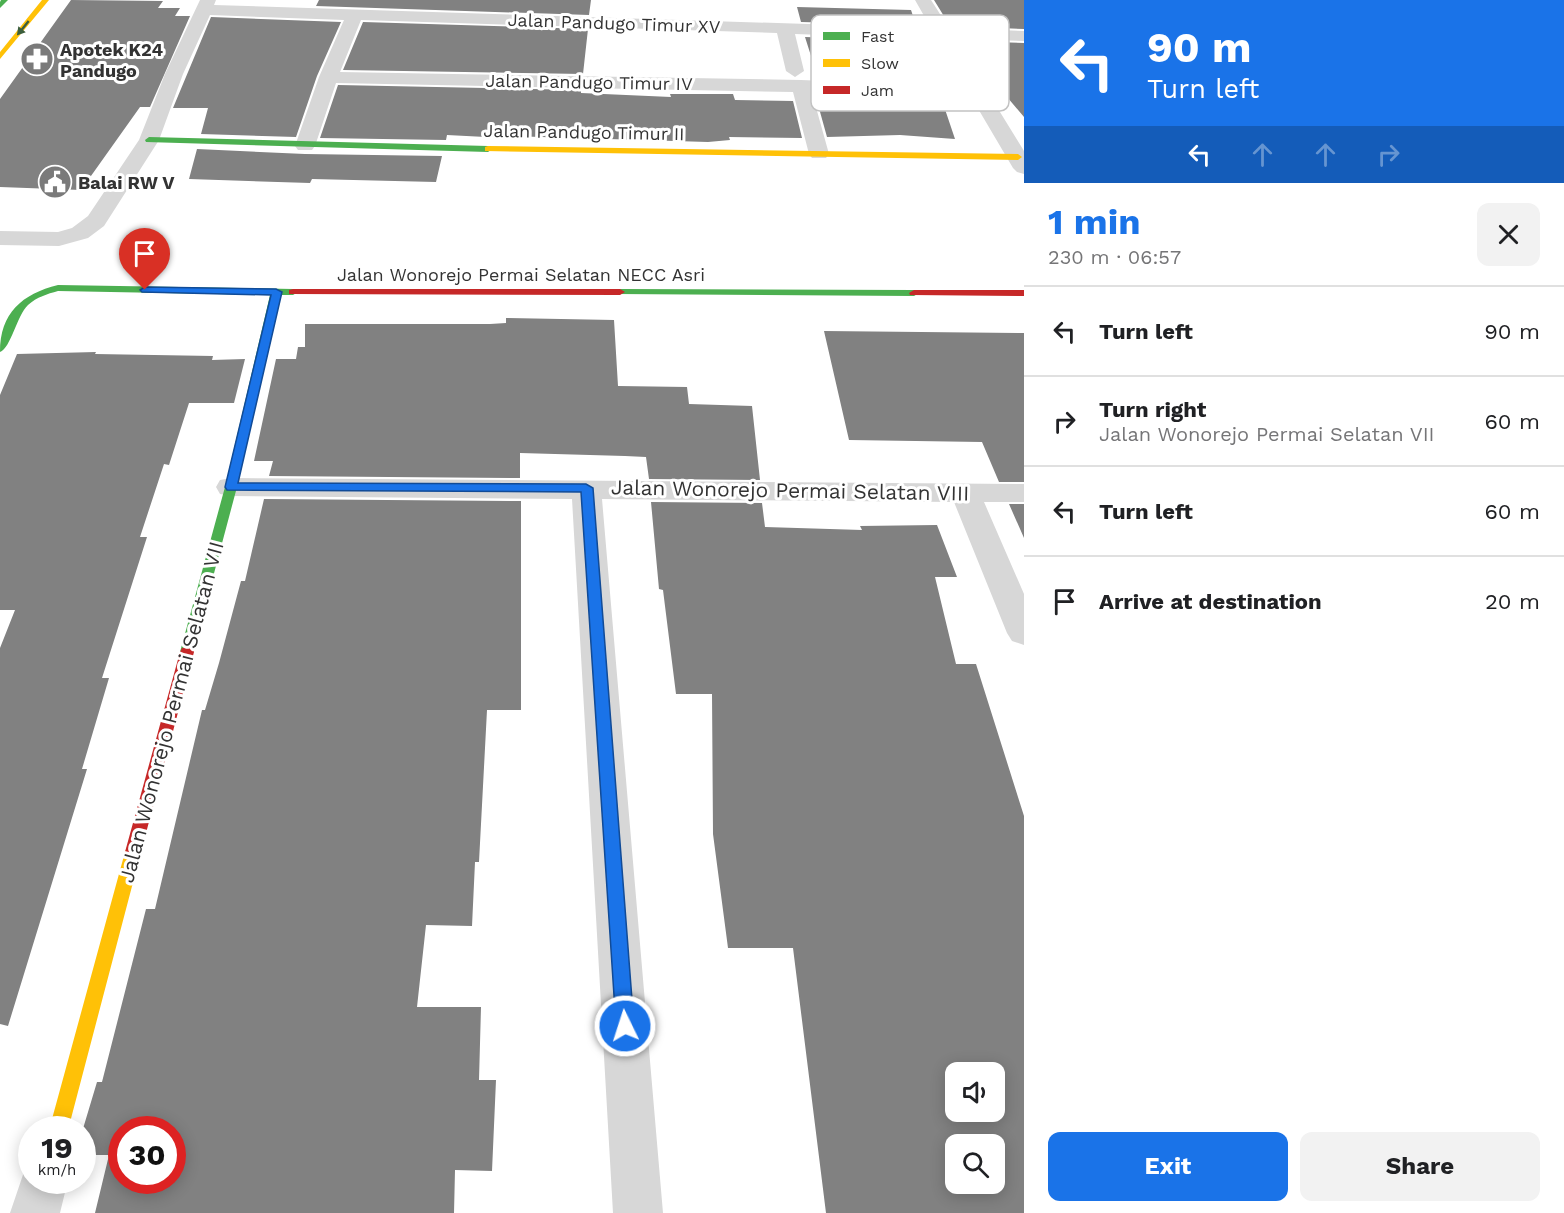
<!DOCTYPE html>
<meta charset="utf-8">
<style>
:root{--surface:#fff;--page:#f2f2f2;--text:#202124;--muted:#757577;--line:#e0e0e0;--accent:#1a73e8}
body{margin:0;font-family:"Work Sans",sans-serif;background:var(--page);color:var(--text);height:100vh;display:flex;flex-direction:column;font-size:22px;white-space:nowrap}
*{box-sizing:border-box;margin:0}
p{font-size:20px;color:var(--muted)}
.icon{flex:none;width:33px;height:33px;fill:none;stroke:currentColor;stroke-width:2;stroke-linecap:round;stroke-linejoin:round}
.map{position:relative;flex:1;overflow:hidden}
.details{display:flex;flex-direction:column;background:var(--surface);width:540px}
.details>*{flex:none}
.banner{background:#1a73e8;color:#fff;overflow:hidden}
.buttons{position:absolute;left:945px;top:1062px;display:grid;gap:12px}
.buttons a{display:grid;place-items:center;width:60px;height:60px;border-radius:12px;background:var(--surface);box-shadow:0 3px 15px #0003;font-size:30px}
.speed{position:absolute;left:18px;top:1116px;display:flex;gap:12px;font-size:30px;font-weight:700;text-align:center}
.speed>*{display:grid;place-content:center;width:78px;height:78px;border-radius:50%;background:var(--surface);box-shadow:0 3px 15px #0003;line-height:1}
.speed small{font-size:15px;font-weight:400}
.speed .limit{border:9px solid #d22;background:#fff;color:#111}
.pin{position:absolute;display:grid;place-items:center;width:51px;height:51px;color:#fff;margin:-62px -26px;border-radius:50% 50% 50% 0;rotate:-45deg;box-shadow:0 0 6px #0007}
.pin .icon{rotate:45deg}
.me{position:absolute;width:66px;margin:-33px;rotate:356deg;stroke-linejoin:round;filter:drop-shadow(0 0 4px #0008)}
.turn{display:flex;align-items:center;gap:21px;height:126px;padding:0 24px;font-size:27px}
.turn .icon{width:78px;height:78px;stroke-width:2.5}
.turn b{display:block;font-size:42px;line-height:51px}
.lanes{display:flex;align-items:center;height:57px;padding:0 24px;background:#0003;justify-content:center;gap:30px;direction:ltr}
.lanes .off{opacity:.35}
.round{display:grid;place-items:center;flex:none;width:63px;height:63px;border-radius:12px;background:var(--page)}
.headline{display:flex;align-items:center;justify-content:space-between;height:102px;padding:0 24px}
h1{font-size:36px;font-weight:700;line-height:45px;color:var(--accent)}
.button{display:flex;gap:12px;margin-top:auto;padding:12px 24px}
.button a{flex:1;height:69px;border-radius:12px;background:var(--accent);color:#fff;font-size:24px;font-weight:700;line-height:69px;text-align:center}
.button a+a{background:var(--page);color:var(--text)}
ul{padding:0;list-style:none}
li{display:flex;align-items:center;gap:18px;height:90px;padding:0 24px;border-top:2px solid var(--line)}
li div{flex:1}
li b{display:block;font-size:22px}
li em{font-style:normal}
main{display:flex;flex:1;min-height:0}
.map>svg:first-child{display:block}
.building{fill:#818181;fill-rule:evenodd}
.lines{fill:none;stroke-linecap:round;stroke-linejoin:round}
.street{fill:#d7d7d7;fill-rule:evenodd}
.fast{fill:#4caf50;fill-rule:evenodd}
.slow{fill:#ffc107;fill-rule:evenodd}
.jam{fill:#c62828;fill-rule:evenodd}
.oneway{fill:#3c5e3d}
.route{fill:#1a73e8;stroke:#114b97;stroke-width:1.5}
.labels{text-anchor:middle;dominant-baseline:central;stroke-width:6;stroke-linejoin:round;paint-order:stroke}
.far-street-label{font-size:18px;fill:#333;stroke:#fff}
.far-poi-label{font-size:18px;font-weight:bold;fill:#333;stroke:#fff;text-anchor:start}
.street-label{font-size:21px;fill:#333;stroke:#fff}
.key{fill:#fff;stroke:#c2c2c2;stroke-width:1.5}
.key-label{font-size:16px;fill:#333}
</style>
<main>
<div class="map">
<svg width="1024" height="1213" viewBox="0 0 1024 1213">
<rect width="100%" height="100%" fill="#fff"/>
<!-- building -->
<path class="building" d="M71,0L163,1L158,8H180L175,16H190L150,107H140L81,190L0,187V99Z
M319,0H591L589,15L316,6Z
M934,0H1024V29L950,26Z
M797,7L911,10L916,25L801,22Z
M211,17L341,22L317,76L296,137L201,134L208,108H173Z
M363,22L588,29L583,74L343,70Z
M805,37L922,41L955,139L900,135L827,137L817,101H824L823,96H852L863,87L851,80L818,78Z
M960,41L1024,43V117Z
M338,85L581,90V93L671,97L670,94H733L735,100L793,101L802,138L729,137L730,140L708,142L506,136L505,138L447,135L446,140L320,138Z
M197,149L305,154L442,156L436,182L312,179L310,183L189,179Z
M506,318L614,320L618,386L687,387L689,404L752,406L760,480L649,479L646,457L625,456L520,453V478L269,476L273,461H254L276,359H296L298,347H305V324H490L506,323Z
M824,331L1024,333V482H999L982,442L849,440Z
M96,352L95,354L213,356L212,360L245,359L234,403H189L169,465L164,464L140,537H147L102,678H109L82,769H87L8,1026L0,1024V648L15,610H0V395L17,354Z
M264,499L521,501V710H487L479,862H475L472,926L426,925L417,1007H481L479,1080H496L492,1171L455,1170L454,1213H95L109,1155H82V1132L97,1082H102L146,909H155L202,710H205L219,663L241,581H245ZM122,1130H172V1180H122Z
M651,502L762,503L765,527L862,530L860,526L937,525L957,577H935L956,664H976L1024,816V1213H826L793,948H728L713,834L712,694H676L663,590L659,589ZM956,1072H994V1112H956ZM956,1144H994V1184H956Z
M1009,504H1024V538Z"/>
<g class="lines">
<!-- street -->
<path class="street" d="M200,0H216L214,5L931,28L915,0H931L949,28L1024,31V41L955,39L1024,151V174L1017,172L1013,168L937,39L795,34L804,71L795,77L786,71L777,33L361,20L340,72L801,80L851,82L861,88L851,94L812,93L829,154L826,158H812L809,154L793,92L336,83L315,146L312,150H298L295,146L319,77L344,20L210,15L183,74L159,140L104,226L88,238L59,246L0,245V231L58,232L72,228L88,216L139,140L165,74Z
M231,478L1024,484V502H984L1024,594V645L1012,641L1007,633L954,502L602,499L663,1213H613L572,499L231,496L220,494L216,487L220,480Z
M32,1161V1180H68L60,1213H10L27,1163Z"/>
<!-- fast -->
<path class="fast" d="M1,0H8L0,8V2Z
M149,137L488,146L492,149L488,152L146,142L145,140Z
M58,285L293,289L298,292L293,295H280L237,487L192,656H182L180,652L225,487L270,295L58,291C47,294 37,297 28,305C17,315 11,348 0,352C0,313 22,294 58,285Z
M620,289L914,290L919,293L914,296L616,294L615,292Z"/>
<!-- slow -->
<path class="slow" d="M42,0H49L0,59V52Z
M488,146L1018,154L1022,157L1018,160L485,151V147Z
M133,845L139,847L141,852L68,1130H49L125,852L127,847Z"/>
<!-- jam -->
<path class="jam" d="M293,289H620L625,292L620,295L289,294V290Z
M914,290H1024V296L910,295L909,293Z
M187,647L192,648L194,652L141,852L139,857L133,859L127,857L125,852L180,652L182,648Z"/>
</g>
<!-- one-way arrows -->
<defs><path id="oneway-solid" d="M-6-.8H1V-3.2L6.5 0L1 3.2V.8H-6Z" transform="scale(1.5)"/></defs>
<use class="oneway" href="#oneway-solid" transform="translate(23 28) rotate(129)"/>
<!-- route -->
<path class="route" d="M145,287L276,289L282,292L238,483L586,484L593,488L634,1026L631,1032L625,1034L618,1032L616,1026L581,492L227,490L225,487L271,295L142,292L140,290Z"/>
<!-- icons -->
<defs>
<g id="pharmacy-disc" transform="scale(1.725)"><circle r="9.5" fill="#7a7a7a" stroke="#fff"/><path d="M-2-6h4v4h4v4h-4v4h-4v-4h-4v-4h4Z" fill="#fff"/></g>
<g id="civic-disc" transform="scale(1.725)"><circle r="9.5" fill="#7a7a7a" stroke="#fff"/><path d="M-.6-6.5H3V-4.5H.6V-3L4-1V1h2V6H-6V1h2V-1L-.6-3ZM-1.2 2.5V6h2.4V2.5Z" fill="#fff"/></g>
</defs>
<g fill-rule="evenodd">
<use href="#pharmacy-disc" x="37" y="59"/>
<use href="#civic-disc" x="55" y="182"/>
</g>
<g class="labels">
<!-- far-street labels -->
<g class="far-street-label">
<text transform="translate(614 23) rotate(2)">Jalan Pandugo Timur XV</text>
<text transform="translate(589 82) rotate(1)">Jalan Pandugo Timur IV</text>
<text transform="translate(584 132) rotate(1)">Jalan Pandugo Timur II</text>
<text x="521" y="274">Jalan Wonorejo Permai Selatan NECC Asri</text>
</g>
<!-- far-poi labels -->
<g class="far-poi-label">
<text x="60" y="49">Apotek K24<tspan x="60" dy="21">Pandugo</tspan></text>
<text x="78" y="182">Balai RW V</text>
</g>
<!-- street labels -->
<g class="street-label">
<text transform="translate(790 490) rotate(1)">Jalan Wonorejo Permai Selatan VIII</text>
<text transform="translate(171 712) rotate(-75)">Jalan Wonorejo Permai Selatan VII</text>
</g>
</g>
<!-- legend -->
<rect x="811" y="15" width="198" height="96" rx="9" class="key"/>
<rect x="823" y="32" width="27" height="8" fill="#4caf50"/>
<rect x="823" y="59" width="27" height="8" fill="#ffc107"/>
<rect x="823" y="86" width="27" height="8" fill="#c62828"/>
<g class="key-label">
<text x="861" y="42">Fast</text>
<text x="861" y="69">Slow</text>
<text x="861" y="96">Jam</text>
</g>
</svg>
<div class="buttons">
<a><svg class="icon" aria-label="sound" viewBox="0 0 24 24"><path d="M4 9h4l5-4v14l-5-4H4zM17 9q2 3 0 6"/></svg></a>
<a><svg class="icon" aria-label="search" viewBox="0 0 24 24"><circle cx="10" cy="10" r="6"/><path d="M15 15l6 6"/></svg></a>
</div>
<div class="speed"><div>19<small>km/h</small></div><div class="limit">30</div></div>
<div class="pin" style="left:145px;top:290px;background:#d93025"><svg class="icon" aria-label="arrive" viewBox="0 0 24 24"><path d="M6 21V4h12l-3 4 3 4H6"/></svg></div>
<svg class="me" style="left:625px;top:1026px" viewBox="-20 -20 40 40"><circle r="17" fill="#1a73e8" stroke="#fff" stroke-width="3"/><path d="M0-11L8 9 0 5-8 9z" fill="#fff"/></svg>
</div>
<section class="details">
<div class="banner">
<div class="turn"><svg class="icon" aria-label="left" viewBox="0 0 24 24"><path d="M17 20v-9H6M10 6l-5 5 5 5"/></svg><div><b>90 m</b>Turn left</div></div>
<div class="lanes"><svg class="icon" aria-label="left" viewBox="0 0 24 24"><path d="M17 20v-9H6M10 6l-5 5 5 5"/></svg><svg class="icon off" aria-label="ahead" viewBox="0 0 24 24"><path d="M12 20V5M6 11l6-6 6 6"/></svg><svg class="icon off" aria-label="ahead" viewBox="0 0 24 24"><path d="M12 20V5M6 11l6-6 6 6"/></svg><svg class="icon off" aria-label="right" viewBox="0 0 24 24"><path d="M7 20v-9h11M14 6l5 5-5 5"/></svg></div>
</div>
<div class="headline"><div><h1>1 min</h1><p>230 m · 06:57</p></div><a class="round"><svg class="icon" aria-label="close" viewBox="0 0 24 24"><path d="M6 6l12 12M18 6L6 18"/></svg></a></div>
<ul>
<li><svg class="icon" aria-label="left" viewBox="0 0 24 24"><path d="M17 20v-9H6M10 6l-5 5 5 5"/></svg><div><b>Turn left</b></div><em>90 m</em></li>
<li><svg class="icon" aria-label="right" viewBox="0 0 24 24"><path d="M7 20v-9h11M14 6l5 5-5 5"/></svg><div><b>Turn right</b><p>Jalan Wonorejo Permai Selatan VII</p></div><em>60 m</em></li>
<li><svg class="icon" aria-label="left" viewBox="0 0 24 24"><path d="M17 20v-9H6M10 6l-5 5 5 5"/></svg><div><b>Turn left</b></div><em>60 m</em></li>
<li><svg class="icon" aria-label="arrive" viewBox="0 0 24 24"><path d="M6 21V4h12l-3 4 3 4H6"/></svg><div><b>Arrive at destination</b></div><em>20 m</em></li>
</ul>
<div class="button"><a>Exit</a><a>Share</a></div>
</section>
</main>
